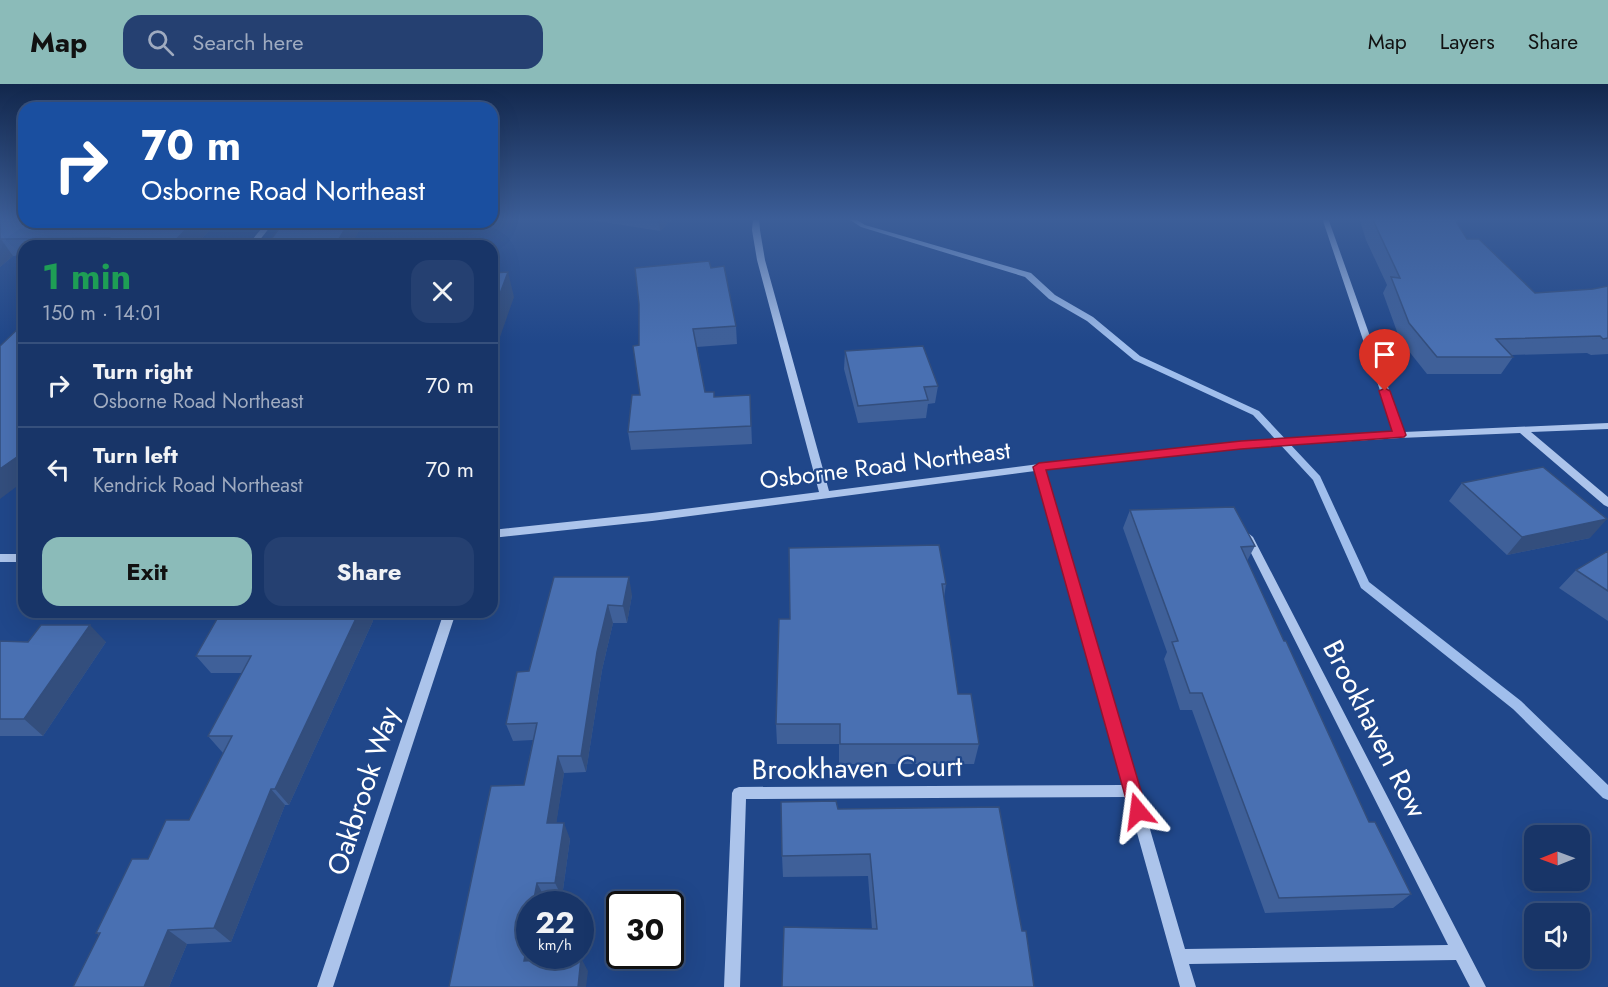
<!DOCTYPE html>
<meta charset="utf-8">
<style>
:root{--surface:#183568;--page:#254071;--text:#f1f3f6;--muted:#9fabc0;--line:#36507c;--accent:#8bbbb9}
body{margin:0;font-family:Jost,sans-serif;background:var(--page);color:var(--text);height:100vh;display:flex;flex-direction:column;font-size:22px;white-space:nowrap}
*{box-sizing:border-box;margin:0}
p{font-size:20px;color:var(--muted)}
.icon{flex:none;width:33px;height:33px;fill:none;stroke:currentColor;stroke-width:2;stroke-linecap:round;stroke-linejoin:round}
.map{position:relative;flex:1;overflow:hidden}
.details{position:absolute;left:18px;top:156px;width:480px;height:378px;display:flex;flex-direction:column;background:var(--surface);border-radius:18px;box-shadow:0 6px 24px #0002,0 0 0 2px var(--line)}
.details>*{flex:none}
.top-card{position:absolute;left:18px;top:18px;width:480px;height:126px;border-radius:18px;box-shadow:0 6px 24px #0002,0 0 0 2px var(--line);background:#1a4fa0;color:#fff;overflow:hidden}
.needle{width:39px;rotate:269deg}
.tools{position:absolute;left:1524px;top:741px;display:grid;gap:12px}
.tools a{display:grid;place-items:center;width:66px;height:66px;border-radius:12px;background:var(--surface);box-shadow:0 6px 24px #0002,0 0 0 2px var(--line);font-size:30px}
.speed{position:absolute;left:516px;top:807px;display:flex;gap:12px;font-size:30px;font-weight:700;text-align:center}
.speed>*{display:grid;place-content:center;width:78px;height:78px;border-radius:50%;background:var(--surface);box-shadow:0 6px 24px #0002,0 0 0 2px var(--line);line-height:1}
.speed small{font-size:15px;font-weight:400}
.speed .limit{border:3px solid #111;border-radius:9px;background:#fff;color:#111}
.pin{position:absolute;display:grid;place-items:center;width:51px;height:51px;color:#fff;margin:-62px -26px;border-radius:50% 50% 50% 0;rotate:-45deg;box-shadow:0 0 6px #0007}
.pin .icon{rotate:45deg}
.me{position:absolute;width:66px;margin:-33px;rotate:344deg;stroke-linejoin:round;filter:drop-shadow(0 0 4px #0008)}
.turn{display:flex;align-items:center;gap:21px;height:126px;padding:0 24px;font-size:27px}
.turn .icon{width:78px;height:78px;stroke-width:2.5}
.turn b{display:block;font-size:42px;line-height:51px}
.round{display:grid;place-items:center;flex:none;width:63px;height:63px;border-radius:18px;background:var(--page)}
.headline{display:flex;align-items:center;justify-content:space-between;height:102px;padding:0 24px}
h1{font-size:36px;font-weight:700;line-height:45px;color:#1e9e55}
.button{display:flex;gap:12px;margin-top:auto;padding:12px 24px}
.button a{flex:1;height:69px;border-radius:18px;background:var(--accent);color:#111;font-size:24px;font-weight:700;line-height:69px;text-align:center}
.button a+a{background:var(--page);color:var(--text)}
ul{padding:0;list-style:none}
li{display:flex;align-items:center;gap:18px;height:84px;padding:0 24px;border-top:2px solid var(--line)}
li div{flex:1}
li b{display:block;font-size:22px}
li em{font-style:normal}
header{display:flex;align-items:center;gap:36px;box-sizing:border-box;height:84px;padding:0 30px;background:var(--accent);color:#111}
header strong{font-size:28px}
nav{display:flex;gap:33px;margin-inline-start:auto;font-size:21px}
.search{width:420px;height:54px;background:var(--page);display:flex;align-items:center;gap:15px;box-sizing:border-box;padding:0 21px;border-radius:18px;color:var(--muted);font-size:22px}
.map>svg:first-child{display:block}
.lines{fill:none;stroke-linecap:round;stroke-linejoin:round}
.stream{fill:#a0beec;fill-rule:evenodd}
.minor{fill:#acc4eb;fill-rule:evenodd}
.wall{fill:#3f6099}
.shaded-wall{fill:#334e7d}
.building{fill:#4970b2;stroke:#334e7d;stroke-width:1.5}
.route{fill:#e11d48;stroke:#92132f;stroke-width:1.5}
.labels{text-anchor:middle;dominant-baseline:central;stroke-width:4.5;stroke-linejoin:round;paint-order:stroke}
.street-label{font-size:24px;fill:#fff;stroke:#20478a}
.near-street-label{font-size:28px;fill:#fff;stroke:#20478a}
</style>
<header>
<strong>Map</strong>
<div class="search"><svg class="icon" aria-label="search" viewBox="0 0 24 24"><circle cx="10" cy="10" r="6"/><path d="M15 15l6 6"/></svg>Search here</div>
<nav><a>Map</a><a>Layers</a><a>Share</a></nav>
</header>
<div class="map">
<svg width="1608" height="903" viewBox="0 0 1608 903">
<rect width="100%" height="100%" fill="#20478a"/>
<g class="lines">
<!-- stream -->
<path class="stream" d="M847,134H854L865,141L1031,189L1055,211L1093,233L1140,272L1259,327L1320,392L1369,498L1521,617L1608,701V716L1603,714L1513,625L1361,504L1313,396L1253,331L1134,276L1087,237L1049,215L1025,193L861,143Z"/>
<!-- minor -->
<path class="minor" d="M753,134H759L760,146L765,176L829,407L1039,380L1241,358L1394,348L1322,134H1328L1404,348L1608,339V345L1531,348L1608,413V423L1604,421L1520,349L1400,354L1241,364L1045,386L1185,865L1448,861L1243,453L1248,449L1253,453L1486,903H1470L1456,876L1189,880L1196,903H1180L1127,713L746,715L740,903H724L732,709L734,705L739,703L1123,701L1035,387L652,437L492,454V446L652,429L819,408L757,176L752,146Z
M267,138H274L255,162H247Z
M0,470H24V478H0Z
M444,528H456L333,903H317Z"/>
</g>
<!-- wall -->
<path class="wall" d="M0,134L217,138L195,162H24V171L13,172L0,183Z
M578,134H673L660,147Z
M1359,134H1454L1467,155L1535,209L1593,205L1608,202V270L1591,271L1587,269L1511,271L1513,273L1501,290H1427L1400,256L1383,209L1387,201L1366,156Z
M711,184L736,242L737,260L697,263L705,308L715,313L750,311L752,360L631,366L628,348L640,311Z
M845,267L938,302L935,319L928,320L926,334L858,339L844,285Z
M1462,399L1590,454L1507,471L1449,417Z
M1130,426L1255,462L1247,477L1284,557L1369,738L1411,810L1393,824L1265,829L1192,626H1180L1164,575L1167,568L1123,444Z
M789,464L946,500L944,514L958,610L979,660L974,680H839V660H777L776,640L790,535Z
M1608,467V537L1559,504L1576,486Z
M554,493L632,511L627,539H613L602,586L586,688L564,689L556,739L570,755L562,813L545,814L544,820H530V872H535V876L588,887L449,903L524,701L533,656L513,657L506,640L529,587Z
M221,528H368L373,537L289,721H285L231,858L187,860L169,903H73L99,851L96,849L148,775L189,736L223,669L208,652L242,589H211L196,572Z
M0,557L106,558L43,652H0Z
M838,725L1022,847L872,845L868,792L783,793L782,772Z"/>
<!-- shaded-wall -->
<path class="shaded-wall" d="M658,134H673L660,147Z
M193,138H217L195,162H170Z
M349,138H364L351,162H335Z
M1,155L13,172L0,183V156Z
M508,188L514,213L493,273L492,269V231Z
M22,266L24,268V337L17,327Z
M24,368V397L0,415V385Z
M1607,435L1590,454L1507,471L1522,453Z
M629,493L632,511L627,539L623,522Z
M608,521L613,539L602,586L586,688L581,672L597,568Z
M359,528H368L373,537L289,721L275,705Z
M90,541L106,558L43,652L24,635Z
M558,672L564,689L554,755L547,739Z
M271,705L285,721L231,858L214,844Z
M564,739L570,755L562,813L555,799Z
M537,799L545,814L544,820H533Z
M530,844V872H535L532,890L524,877Z
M168,846L187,860L169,903H144Z
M581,874L588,887L586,903H578Z"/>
<!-- building -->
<path class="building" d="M0,134H24V138H193L170,162H100L109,154L1,155L0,156Z
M1372,134H1454L1467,155H1479L1535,209L1593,205L1608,202V254L1603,255L1600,252L1496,255L1513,273H1437L1409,239L1391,193L1400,194Z
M284,138H349L335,162H266Z
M709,177L711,184L724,182L736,242L693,245L705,308H714V313L750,311L751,342L628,348L632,311H640L633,262L639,261V220L635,184Z
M508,188L492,231V189Z
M24,239V266H22L17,327L24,329V368L0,385V262Z
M923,262L938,302L924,303L928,316L858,322L845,267Z
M1543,383L1607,435L1522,453L1462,399Z
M1234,423L1255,462L1241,463L1284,557H1286L1369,738H1375L1411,810L1279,814L1202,609H1190L1172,558L1178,557L1130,426Z
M939,461L946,500H942L958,610H971L979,660H840V640H776L779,535H790L789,464Z
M1608,467V507L1576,486Z
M554,493H629L623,522L608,521L597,568L581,672H558L547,739H564L555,799H537L533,820H530V844L524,877L581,874L578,903H449L491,702L524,701L537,639L506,640L517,588L529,587Z
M221,528H359L275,705H271L214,844L168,846L144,903H73L100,849H96L132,775H148L166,736H189L232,652H208L251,572H196Z
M41,541H90L24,635H0V557L28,558Z
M836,717L838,725L999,723L1022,847H1026L1034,903H782L784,843L877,845L870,770L782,772L781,718Z"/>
<!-- sky -->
<linearGradient id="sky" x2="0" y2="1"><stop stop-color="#12274c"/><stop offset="0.52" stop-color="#3c5e98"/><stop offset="1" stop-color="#3c5e98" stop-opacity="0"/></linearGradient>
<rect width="1608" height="260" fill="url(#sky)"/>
<!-- route -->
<path class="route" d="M1385,304L1390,307L1406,351L1404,353L1241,365L1046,386L1147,727L1144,733L1138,736L1131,733L1033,383L1039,379L1241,357L1392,347L1379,307Z"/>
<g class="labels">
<!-- street labels -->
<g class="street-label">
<text transform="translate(885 381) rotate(-7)">Osborne Road Northeast</text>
</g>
<!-- near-street labels -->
<g class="near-street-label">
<text transform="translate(1375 645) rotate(63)">Brookhaven Row</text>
<text transform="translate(857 684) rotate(-1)">Brookhaven Court</text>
<text transform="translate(363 707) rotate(-72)">Oakbrook Way</text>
</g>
</g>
</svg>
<div class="tools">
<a><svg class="needle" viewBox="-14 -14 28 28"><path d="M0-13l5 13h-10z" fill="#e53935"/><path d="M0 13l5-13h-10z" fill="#9fabc0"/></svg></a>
<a><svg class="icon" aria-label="sound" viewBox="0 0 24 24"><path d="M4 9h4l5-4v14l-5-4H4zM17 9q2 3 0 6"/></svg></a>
</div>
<div class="speed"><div>22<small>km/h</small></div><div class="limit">30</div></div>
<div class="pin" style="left:1385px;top:307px;background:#d93025"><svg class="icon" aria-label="arrive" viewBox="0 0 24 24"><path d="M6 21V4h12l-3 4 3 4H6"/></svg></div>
<svg class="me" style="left:1138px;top:727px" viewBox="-20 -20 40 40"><path d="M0-17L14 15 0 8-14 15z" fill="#e11d48" stroke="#fff" stroke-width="4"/></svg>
<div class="top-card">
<div class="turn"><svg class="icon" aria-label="right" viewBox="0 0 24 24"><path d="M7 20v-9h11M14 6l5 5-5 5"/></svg><div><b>70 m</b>Osborne Road Northeast</div></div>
</div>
<section class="details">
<div class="headline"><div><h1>1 min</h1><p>150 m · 14:01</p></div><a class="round"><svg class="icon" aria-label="close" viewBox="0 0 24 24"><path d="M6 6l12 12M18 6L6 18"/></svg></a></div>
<ul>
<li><svg class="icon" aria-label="right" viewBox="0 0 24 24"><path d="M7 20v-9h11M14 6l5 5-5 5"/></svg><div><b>Turn right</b><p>Osborne Road Northeast</p></div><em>70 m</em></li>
<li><svg class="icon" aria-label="left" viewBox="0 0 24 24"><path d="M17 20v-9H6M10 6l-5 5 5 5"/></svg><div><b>Turn left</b><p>Kendrick Road Northeast</p></div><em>70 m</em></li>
</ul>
<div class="button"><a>Exit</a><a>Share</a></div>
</section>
</div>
